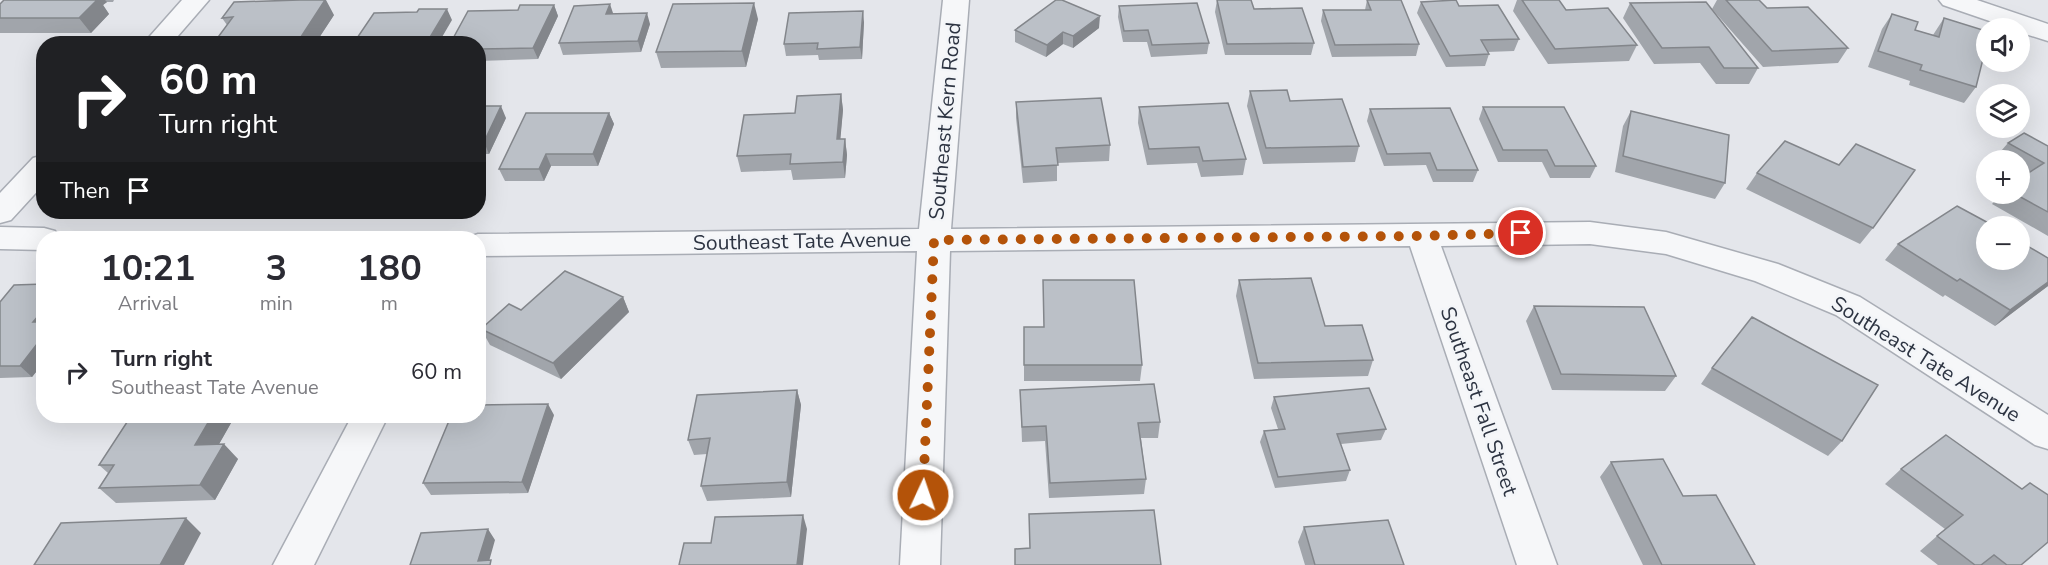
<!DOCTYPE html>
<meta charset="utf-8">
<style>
:root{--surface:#fff;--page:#f7f7f7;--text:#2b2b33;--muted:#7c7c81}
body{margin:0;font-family:"Nunito Sans",sans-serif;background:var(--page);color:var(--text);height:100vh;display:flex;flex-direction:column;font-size:22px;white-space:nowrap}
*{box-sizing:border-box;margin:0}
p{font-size:20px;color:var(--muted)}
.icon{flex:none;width:33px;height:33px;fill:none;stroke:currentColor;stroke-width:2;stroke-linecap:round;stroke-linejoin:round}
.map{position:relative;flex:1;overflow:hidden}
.drawer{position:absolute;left:36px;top:231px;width:450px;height:192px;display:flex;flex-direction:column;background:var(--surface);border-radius:24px;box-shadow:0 6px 24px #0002}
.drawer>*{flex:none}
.guide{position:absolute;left:36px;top:36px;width:450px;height:183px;border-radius:24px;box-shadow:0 6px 24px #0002;background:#202124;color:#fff;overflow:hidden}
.buttons{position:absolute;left:1976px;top:18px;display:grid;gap:12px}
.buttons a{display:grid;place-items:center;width:54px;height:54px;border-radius:50%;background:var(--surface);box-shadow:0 6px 24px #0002;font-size:30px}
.pin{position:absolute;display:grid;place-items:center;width:51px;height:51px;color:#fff;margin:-26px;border:3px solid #fff;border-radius:50%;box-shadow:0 2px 6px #0007}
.me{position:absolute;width:66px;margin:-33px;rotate:3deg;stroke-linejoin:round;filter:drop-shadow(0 0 4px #0008)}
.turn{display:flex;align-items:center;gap:21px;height:126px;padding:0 24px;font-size:27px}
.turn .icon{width:78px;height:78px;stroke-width:2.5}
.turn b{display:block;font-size:42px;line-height:51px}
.then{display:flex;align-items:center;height:57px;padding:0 24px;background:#0003;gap:12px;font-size:22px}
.eta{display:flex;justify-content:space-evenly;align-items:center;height:102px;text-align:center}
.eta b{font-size:36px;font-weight:700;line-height:42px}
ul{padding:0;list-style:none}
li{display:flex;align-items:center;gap:18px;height:78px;padding:0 24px}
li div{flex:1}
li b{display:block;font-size:22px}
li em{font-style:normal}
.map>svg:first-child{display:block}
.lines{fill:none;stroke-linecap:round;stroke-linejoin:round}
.minor-casing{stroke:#a9adb5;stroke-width:3}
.minor{fill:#f6f7f9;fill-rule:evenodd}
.wall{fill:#a1a5ab}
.shaded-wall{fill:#83868b}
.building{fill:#bbc0c7;stroke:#83868b;stroke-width:1.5}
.route{stroke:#b45309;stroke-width:10;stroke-dasharray:0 18}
.labels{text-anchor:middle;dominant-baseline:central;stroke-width:5;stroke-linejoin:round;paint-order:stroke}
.street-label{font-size:21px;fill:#2d3442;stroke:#f3f5f8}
</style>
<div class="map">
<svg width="2048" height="565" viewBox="0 0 2048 565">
<rect width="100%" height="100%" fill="#e4e6eb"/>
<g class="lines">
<!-- minor casing -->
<g class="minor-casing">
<path id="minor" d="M182,0H209L171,44H143Z
M943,0H969L951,229L1590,222L1666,232L1778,264L1860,297L2048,415V449L2035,445L1836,315L1755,281L1666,254L1590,244L1441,246L1557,565H1517L1410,246L950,251L940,565H900L917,251L478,256V238H466L478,234L919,229Z
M1939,0H1977L2048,24V41L2019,32V28H2010L1943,5Z
M44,155V184L11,220L0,223V193L33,158Z
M0,227L44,228L55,231L60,238H44V250L0,249Z
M352,416H388L314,565H273Z"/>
</g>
<!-- minor -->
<use href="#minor" class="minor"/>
</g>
<!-- wall -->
<path class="wall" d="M4,0H114L113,2H107L103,5L109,14L91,33H0V4Z
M1217,0L1254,9L1314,43L1311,55H1225L1215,12Z
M1367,0L1419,44L1416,56L1332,57L1321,21L1323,10H1365Z
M1517,0H1559L1566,10L1637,45L1629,61L1548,64L1513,11Z
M1717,0H1759L1767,8L1848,48L1838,63L1763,67L1712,9Z
M1421,2L1459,6L1519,39L1514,51L1487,52L1489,54L1485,66L1446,67L1417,13Z
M1630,3L1758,68L1749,84H1716L1700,63L1654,64L1623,18Z
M554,5L558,16L538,59L478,61V44L518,10Z
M1119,6L1209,43L1207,54L1151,57L1147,42H1123L1118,17Z
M613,14L650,24L641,52L563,55L559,43Z
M1892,14L1915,30L1933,35L1944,18L1976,87L1964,103L1909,85L1910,81L1868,67L1882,29Z
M334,15L315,44H213L227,25L222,18Z
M758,19L746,67L661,68L656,52Z
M864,22L862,59L819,60L818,55L786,56L784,44Z
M1099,28L1073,48L1063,44L1046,57L1015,42V30Z
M1250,91L1290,101L1359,146L1355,162L1263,164L1247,106Z
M841,94L843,110L840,139H845L847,155L845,178L793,180L791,170L741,172L737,156L795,113Z
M1016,102L1110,145L1109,161L1057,163V181L1023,183L1016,118Z
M478,106L506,118L489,154H478Z
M1139,107L1246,159L1243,175L1201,177L1197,163L1147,165L1138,123Z
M1483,107L1596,166L1590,178H1550L1542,162H1498L1479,119Z
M1370,109L1478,170L1473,182H1433L1426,165L1384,166L1367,121Z
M1631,111L1725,183L1715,199L1615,172L1623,126Z
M609,113L614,124L598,166H551L544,181H505L499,169Z
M2008,143L2048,146V236L1992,204L2001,194H2019L2024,176L2019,173V160H1996L1994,159Z
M1757,173L1873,228L1860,244L1746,189Z
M1898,244L2048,286L1995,326L1945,295L1943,297L1885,260Z
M1043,280L1142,365L1140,381H1024V327H1044Z
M1239,280L1325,326L1373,360L1368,376L1254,379L1236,296Z
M44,284V362L32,377L0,378V302Z
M623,297L629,312L561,379L490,345L481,329L521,310Z
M1534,306L1676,376L1665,391L1552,390L1526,321Z
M1712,368L1842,441L1828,456L1701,384Z
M797,390L801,405L791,497L707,501L701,486L707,454L694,455L688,440Z
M1020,390L1160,422L1158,438H1141L1146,479L1144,494L1049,498L1045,441L1022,442Z
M1274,397L1386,429L1381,440L1341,444L1350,470L1346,481L1275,488L1260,442L1264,431L1278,429L1271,408Z
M554,415L528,493L431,495L423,483Z
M131,416H235L219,444L238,459L215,500L116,503L99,488L108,473L99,465Z
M1946,435L2021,565H1938L1920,551L1945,529L1885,484L1901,469Z
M1611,462L1683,496L1755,565H1643L1600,477Z
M1304,527L1404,565H1305L1298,542Z"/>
<!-- shaded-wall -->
<path class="shaded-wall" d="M84,0H105L107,2L103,5L109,14L91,33L79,18Z
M325,0H326L334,15L315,44H301L299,40Z
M754,3L758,19L746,67L742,51Z
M610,4L614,16L606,14Z
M554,5L558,16L538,59L533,48Z
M447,9L452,20L438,44H426Z
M863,11L864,22L862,59L860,47Z
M647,13L650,24L641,52L638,41Z
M1100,16L1099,28L1073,48V36Z
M1063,32V44L1046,57L1047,45Z
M841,94L843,110L839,155L837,139Z
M501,106L506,118L489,154L484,142Z
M609,113L614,124L598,166L593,154Z
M845,139L847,155L845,178L843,162Z
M546,154L551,166L544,181L539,169Z
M2048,282V286L1995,326L2010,310Z
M623,297L629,312L561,379L553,363Z
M44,309V332L33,322Z
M44,335V362L32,377L20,366Z
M797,390L801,405L791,497L787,482Z
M548,404L554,415L528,493L522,482Z
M212,416H235L210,460L195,445Z
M224,444L238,459L215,500L200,485Z
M803,515L807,529L803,565H797Z
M186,518L201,533L184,565H160Z
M488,529L495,540L488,565L478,561Z"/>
<!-- building -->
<path class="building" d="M4,0H97L79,18H0V4Z
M300,0H325L299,40L259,41L257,44H213L233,17L222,18L234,2Z
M1056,0H1062L1100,16L1073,36L1063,32L1047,45L1015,30Z
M1217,0H1251L1254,9L1302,8L1314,43L1227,44Z
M1367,0H1401L1419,44L1335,45L1323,10H1371Z
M1456,0L1459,6L1498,5L1519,39L1481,40L1489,54L1450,56L1421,2Z
M1522,0H1559L1566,10L1608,8L1637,45L1555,49Z
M1726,0H1759L1767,8L1808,7L1848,48L1772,51Z
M1706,2L1758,68H1724L1709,47L1662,48L1630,3Z
M754,3L742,51L656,52L673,4Z
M1197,3L1209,43L1152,45L1148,30L1124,31L1119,6Z
M610,4L606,14L647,13L638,41L559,43L574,6Z
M520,5H554L533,48L478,49V44H450L468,11L518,10Z
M419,9H447L426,44H353L374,13L417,12Z
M863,11L860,47L817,49L818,43L784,44L789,13Z
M1892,14L1918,22L1915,30L1939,37L1944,18L1986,31V47L1976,87L1920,70L1922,65L1878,51Z
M1287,90L1290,101L1342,99L1359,146L1266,148L1250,91Z
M841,94L837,139H845L843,162L790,164L791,154L737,156L744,115L795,113L797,96Z
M1101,98L1110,145L1056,148L1058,165L1023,167L1016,102Z
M1228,103L1246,159L1203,161L1199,147L1149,149L1139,107Z
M478,106H501L484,142H478Z
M1483,107H1564L1596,166H1555L1547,150H1503Z
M1450,108L1478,170H1437L1430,153L1387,154L1370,109Z
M1631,111L1729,135L1725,183L1623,156Z
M526,113H609L593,154H546L539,169H499Z
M2024,133L2048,146V212L2015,194H2019V179L2044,163L2008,143Z
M1785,141L1839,165L1856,144L1915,170L1873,228L1757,173Z
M1957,206L1994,226H1986V260H2019V241L2048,258V282L2010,310L1960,279L1957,281L1898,244Z
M565,271L623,297L553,363L481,329L509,304L521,310Z
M1311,278L1325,326L1362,325L1373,360L1258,363L1239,280Z
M1043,280H1134L1142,365H1024V327H1044Z
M44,284V309L33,322H44V335L20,366H0V302L14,285Z
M1534,306L1644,307L1676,376L1561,374Z
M1752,317L1878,385L1842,441L1712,368Z
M1154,384L1160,422L1138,423L1146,479L1050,483L1046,426L1022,427L1020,390Z
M1369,388L1386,429L1337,434L1350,470L1278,477L1264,431L1285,429L1274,397Z
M797,390L787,482L701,486L710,438L688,440L697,395Z
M548,404L522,482L423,483L451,416H478V405Z
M131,416H212L195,445L224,444L200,485L99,488L114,465H99Z
M1946,435L2022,489L2030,483L2048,495V542L2021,565H2007L1994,555L1981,565H1975L1937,536L1963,515L1901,469Z
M1663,459L1683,496L1716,495L1755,565H1662L1611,462Z
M1154,510L1161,565H1015V549L1030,548L1029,514Z
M803,515L797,565H679L684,543H711L715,517Z
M186,518L160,565H34L61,523Z
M1388,520L1404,565H1315L1304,527Z
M488,529L478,561L491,560L490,565H410L421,533Z"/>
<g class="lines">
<!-- route -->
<path class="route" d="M923,495L934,240L1422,236L1521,233"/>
</g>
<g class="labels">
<!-- street labels -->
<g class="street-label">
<text transform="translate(945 121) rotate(-85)">Southeast Kern Road</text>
<text transform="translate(802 241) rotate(-1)">Southeast Tate Avenue</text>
<text transform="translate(1926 359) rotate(32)">Southeast Tate Avenue</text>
<text transform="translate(1479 401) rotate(71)">Southeast Fall Street</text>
</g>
</g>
</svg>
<div class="buttons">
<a><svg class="icon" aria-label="sound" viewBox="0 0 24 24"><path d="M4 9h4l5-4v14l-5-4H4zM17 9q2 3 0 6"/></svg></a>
<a><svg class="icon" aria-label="layers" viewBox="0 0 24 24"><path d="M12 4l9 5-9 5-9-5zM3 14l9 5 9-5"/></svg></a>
<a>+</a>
<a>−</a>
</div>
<div class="pin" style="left:1521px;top:233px;background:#d93025"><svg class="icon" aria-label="arrive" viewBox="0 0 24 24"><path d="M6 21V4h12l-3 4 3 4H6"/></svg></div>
<svg class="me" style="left:923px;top:495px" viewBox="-20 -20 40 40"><circle r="17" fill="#b45309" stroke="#fff" stroke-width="3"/><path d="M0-11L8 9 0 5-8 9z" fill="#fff"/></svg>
<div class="guide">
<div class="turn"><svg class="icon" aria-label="right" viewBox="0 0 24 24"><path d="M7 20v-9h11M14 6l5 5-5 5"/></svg><div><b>60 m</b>Turn right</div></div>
<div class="then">Then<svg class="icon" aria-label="arrive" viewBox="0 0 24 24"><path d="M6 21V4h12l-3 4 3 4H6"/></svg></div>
</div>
<section class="drawer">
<div class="eta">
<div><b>10:21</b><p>Arrival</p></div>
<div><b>3</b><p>min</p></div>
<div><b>180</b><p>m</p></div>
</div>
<ul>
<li><svg class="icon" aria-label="right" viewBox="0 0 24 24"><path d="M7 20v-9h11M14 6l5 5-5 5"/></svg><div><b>Turn right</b><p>Southeast Tate Avenue</p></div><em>60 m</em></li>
</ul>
</section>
</div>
